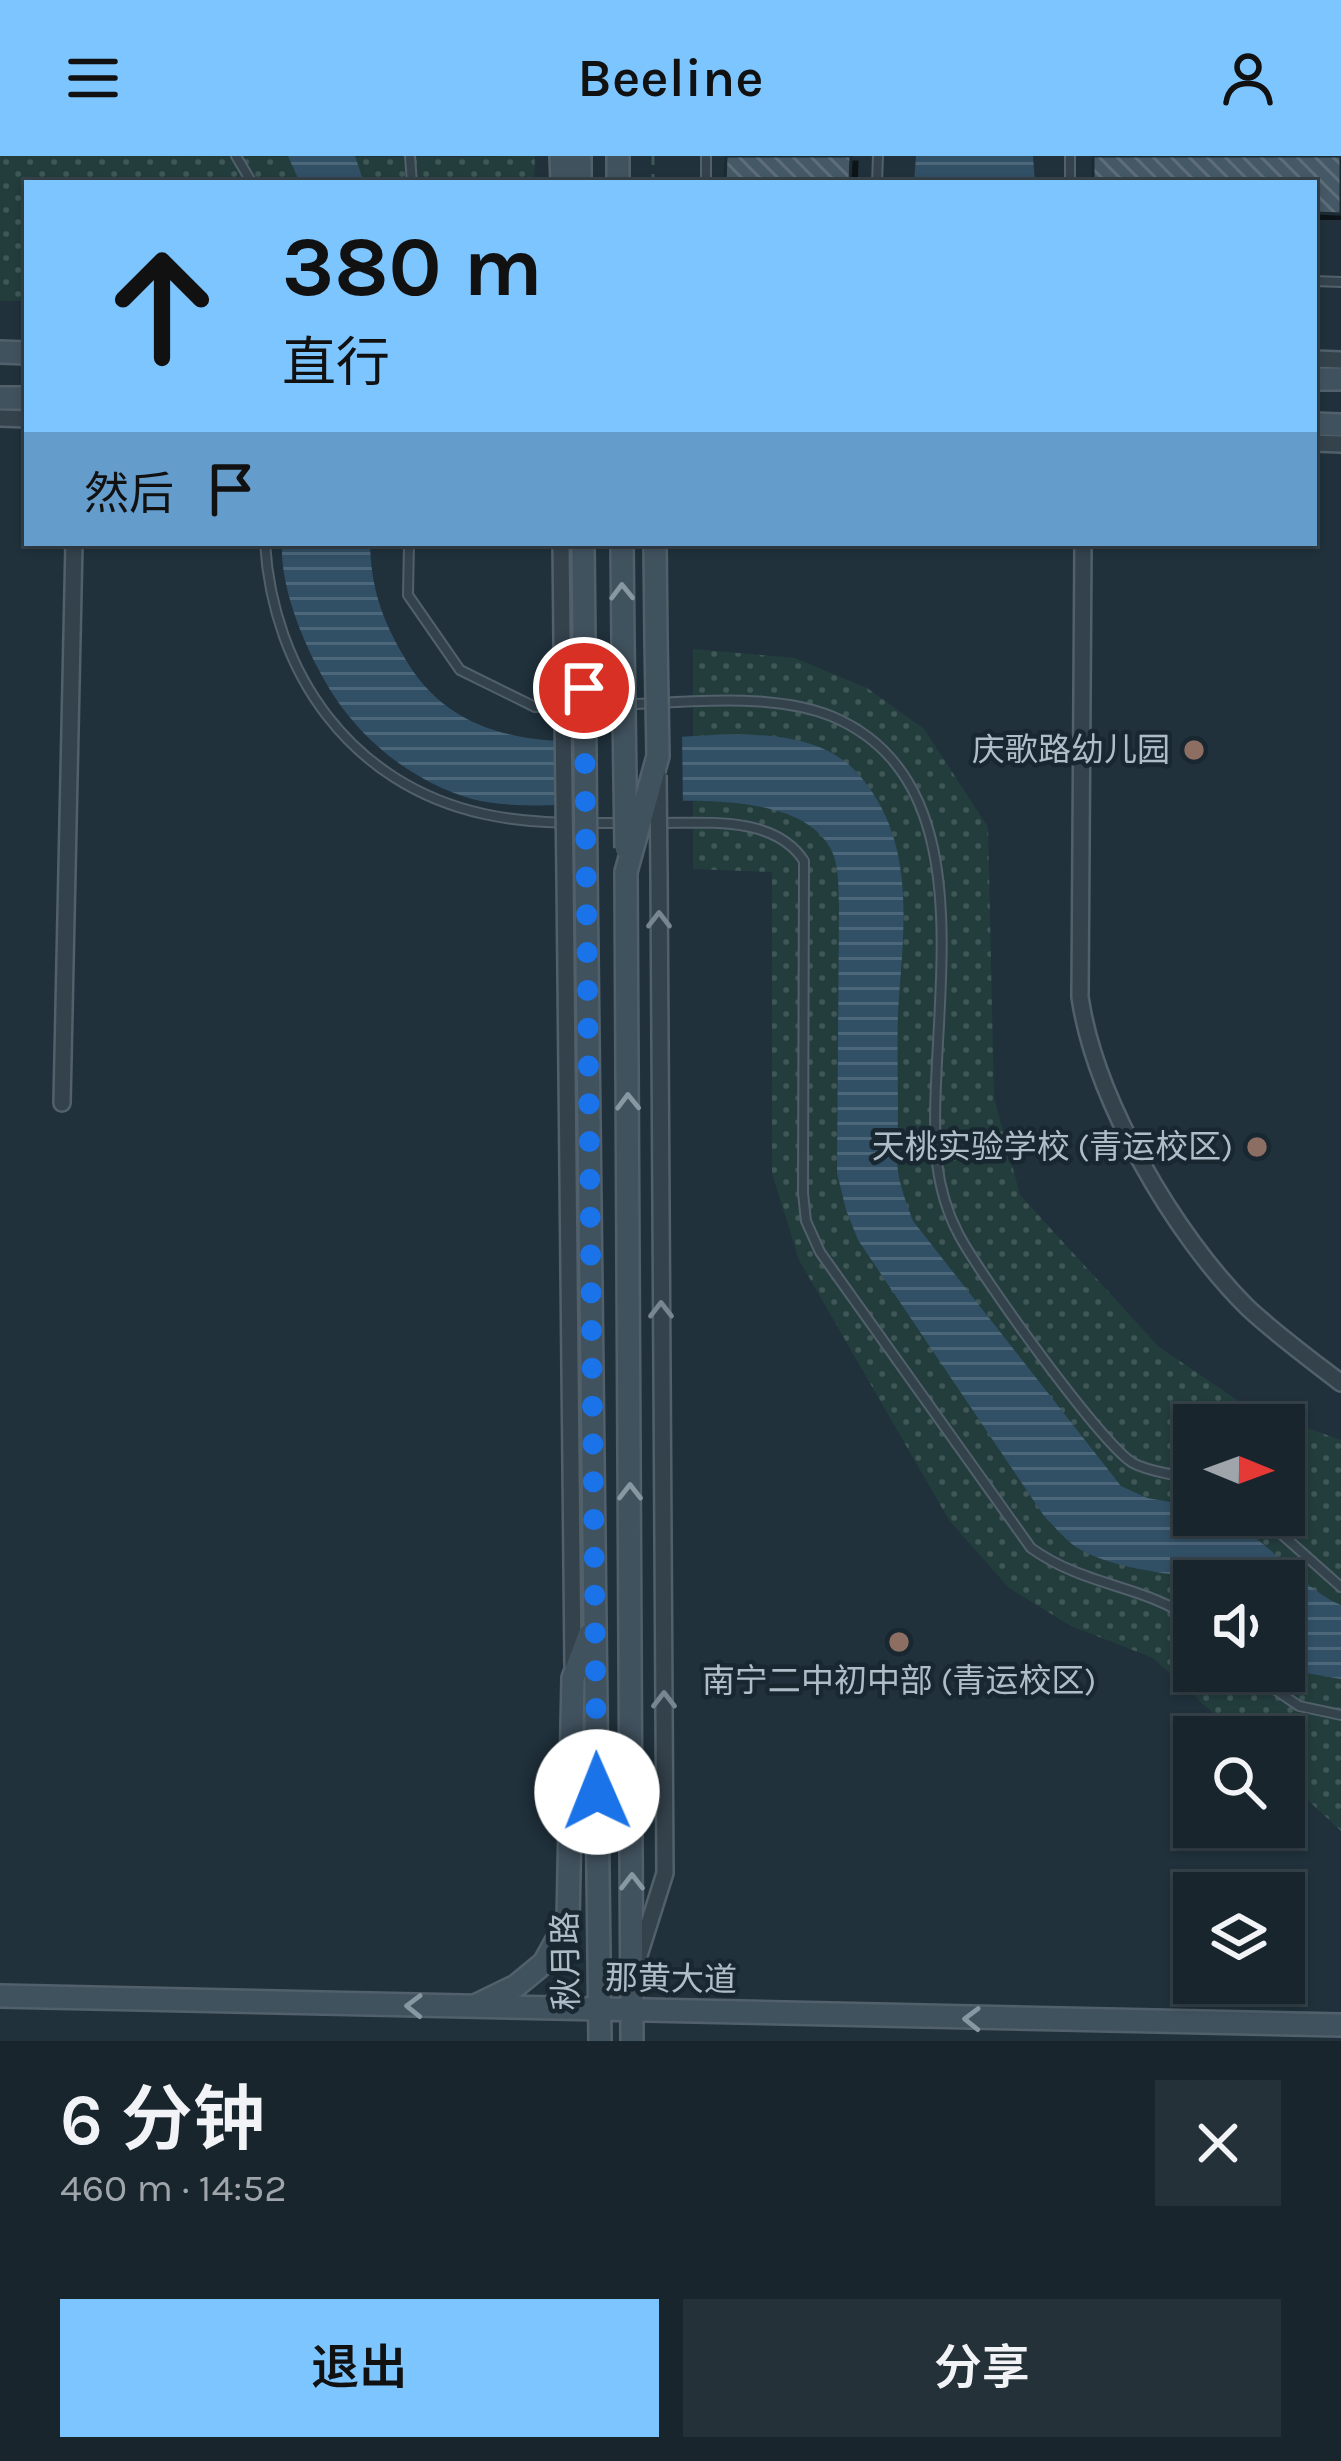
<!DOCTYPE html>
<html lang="zh">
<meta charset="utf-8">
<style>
:root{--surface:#18252d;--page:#253139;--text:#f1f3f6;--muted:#9fa5aa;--line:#364249;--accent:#7dc5ff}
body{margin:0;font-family:Karla,"Noto Sans SC",sans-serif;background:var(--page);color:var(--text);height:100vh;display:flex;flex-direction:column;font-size:45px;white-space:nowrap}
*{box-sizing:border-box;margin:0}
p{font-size:39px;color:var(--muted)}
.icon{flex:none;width:66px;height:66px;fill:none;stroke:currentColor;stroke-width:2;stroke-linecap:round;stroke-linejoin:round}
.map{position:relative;height:1885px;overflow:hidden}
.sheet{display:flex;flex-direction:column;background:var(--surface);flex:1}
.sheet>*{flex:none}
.guide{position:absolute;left:24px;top:24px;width:1293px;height:366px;border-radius:0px;box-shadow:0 3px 9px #0004,0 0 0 3px var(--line);background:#7dc5ff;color:#111;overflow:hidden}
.needle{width:78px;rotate:91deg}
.fabs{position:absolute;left:1173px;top:1248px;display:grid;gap:24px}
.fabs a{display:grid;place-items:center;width:132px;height:132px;border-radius:0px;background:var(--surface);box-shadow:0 3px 9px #0004,0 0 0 3px var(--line);font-size:60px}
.pin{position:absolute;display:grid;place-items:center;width:102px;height:102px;color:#fff;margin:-51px;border:6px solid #fff;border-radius:50%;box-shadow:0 3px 12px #0007}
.me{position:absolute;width:132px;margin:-66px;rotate:359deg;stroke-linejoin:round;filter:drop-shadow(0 0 9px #0008)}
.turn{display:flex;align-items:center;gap:42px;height:252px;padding:0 60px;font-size:54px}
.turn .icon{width:156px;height:156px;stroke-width:2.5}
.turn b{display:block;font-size:84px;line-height:102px}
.then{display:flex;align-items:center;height:114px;padding:0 60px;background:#0003;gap:24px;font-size:45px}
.round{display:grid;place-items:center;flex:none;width:126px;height:126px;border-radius:0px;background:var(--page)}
.headline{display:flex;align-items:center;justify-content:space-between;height:204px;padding:0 60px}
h1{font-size:72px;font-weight:600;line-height:90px}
.cta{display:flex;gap:24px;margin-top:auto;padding:24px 60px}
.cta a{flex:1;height:138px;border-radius:0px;background:var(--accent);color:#111;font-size:48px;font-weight:600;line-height:138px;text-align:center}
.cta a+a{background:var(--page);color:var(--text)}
header{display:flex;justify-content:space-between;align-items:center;height:156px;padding:0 60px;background:var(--accent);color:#111;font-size:54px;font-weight:600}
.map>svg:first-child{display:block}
.green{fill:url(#green-dots);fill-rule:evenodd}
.water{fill:url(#water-rules)}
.pier{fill:#20313c}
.building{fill:url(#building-back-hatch);stroke:#1b2933;stroke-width:3;filter:url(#shadow)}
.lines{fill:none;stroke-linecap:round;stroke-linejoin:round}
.lane-casing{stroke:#51606a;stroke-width:12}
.street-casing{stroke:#51606a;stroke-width:20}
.secondary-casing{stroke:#51606a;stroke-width:26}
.path{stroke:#3f5958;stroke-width:3;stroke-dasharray:9 9;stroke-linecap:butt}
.lane{stroke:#34424c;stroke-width:8}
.street{stroke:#34424c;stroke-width:15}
.secondary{stroke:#41525f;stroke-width:21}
.street-bridge-casing{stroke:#51606a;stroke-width:20;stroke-linecap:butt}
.secondary-bridge-casing{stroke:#51606a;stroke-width:26;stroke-linecap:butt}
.street-bridge{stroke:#34424c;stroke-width:15}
.secondary-bridge{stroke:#41525f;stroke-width:21}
.oneway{stroke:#8898a3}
.oneway2{stroke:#778690}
.route{stroke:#1a73e8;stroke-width:21;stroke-dasharray:0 37.8}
.education-dot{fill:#8d6e63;stroke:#192731;stroke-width:4.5}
.labels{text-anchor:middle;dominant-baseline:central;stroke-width:9;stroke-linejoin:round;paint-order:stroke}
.poi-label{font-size:33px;fill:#aebdc8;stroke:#192731;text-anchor:end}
.street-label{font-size:33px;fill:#aebdc8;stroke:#192731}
</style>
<header><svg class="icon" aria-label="menu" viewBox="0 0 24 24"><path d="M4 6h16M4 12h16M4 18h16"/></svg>Beeline<svg class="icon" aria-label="person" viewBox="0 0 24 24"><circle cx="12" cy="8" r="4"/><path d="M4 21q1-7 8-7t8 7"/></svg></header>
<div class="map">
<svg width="1341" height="1885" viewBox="0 0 1341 1885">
<defs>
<pattern id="green-dots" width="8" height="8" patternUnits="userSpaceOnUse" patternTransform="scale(3)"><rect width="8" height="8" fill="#223d3c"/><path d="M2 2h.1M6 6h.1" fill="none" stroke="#405757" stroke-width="1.8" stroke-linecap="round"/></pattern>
<pattern id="water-rules" width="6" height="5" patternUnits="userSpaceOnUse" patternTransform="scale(3)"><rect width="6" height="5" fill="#314f65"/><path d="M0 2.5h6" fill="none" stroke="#4c667a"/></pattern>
<pattern id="building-back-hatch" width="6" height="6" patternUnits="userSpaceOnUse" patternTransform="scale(3)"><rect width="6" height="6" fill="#455865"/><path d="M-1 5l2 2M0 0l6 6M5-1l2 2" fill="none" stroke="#5d6e7a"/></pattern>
<filter id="shadow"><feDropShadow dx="6" dy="6" stdDeviation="0" flood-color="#0009"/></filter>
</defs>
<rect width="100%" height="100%" fill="#20313c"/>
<!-- green -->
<path class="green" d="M0,0L460,1L535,0L534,27H27V145H0Z
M693,493L795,502L867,532L924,573L988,671L994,942L1020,1039L1159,1191L1246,1250L1341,1284V1675L1284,1622V1581H1239L1153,1502L1071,1470L1009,1432L949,1364L799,1104L772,1017V716L693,713ZM1194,1269H1284V1359H1194ZM1194,1425H1284V1515H1194Z"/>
<!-- water -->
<path class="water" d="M288,0H355L364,27H300Z
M916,0H1033L1035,27H914Z
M282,387H370C371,430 381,461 403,499C500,675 768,509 861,621C918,689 903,775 898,857C897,890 898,924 898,958C898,978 895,1002 899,1021C902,1036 908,1051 913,1065L1121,1330L1147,1342L1194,1350V1359C1259,1359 1287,1426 1341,1449V1523L1300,1516L1284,1505V1425C1230,1425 1126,1420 1079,1393C1066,1385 1055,1371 1044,1360L858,1084L846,1054L837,1017L839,749C838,728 840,705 827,687C774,610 560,667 472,643C407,624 352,577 321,518C301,481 280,429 282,387Z"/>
<!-- pier -->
<path class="pier" d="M682,577L683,653L554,657V578Z"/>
<!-- building -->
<path class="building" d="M726,0H851L850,27H725Z
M1093,0H1341V58L1314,57V27H1093Z"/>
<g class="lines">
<!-- lane casing -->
<g class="lane-casing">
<path id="lane" d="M236,0L252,27
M410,0L412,27
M1070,0V27
M706,27V0
M877,27L878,0
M1314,125L1341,126
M265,387C273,517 351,629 484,658C529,668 574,667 620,667
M409,387L408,439L460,514L535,551L561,550
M588,550C661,549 765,533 831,560C997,629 923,870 937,1007C940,1031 947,1056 958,1077C977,1115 1101,1288 1133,1307C1151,1317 1175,1317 1194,1325
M659,667C708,667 775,660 804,705L803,1037L806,1065L820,1096L1031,1392C1085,1431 1146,1429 1194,1465
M1260,1359L1341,1431
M1248,1515L1299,1550L1341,1559"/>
</g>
<!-- street casing -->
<g class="street-casing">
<path id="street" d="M1314,203L1341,204
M0,262L27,263
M1314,287L1341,288
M561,387L562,483
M1083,387L1080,841C1095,943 1174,1079 1248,1152C1277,1179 1310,1203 1341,1227
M565,720L573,1509
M62,947L74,387
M636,1809L665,1717L659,718"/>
</g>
<!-- secondary casing -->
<g class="secondary-casing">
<path id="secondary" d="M561,0L562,27
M580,0V27
M618,0V27
M0,196L27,197
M1314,223H1341
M0,242H27
M1314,268L1341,269
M583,387L584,486
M622,387L623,486
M655,387L656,484
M586,716L600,1885
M626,716L632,1885
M0,1840L1341,1869
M475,1850L516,1830L544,1807L568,1764L573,1522L589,1479"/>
</g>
<!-- path -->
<path class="path" d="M653,0V27"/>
<!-- lane -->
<use href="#lane" class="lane"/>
<!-- street -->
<use href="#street" class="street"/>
<!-- secondary -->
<use href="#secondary" class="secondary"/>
<!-- street-bridge casing -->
<g class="street-bridge-casing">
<path id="street-bridge" d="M562,483L565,720
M658,619L659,718"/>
</g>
<!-- secondary-bridge casing -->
<g class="secondary-bridge-casing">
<path id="secondary-bridge" d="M584,486L586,716
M623,486L626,692
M626,716L658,600L656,484"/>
</g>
<!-- street-bridge -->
<use href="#street-bridge" class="street-bridge"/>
<!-- secondary-bridge -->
<use href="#secondary-bridge" class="secondary-bridge"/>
</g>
<!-- one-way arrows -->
<defs><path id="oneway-chevron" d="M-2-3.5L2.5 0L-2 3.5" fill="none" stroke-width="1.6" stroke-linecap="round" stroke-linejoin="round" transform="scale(3)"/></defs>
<g class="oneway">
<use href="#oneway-chevron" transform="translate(622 436) rotate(-91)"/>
<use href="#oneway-chevron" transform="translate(628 946) rotate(-91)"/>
<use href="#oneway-chevron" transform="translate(630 1336) rotate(-90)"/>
<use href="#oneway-chevron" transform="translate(632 1726) rotate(-90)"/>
<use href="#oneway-chevron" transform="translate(414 1850) rotate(-179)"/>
<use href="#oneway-chevron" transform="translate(972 1863) rotate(-179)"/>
</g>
<g class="oneway2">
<use href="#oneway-chevron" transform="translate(659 764) rotate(-90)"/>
<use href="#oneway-chevron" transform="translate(661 1154) rotate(-90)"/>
<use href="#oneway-chevron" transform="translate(664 1544) rotate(-90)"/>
</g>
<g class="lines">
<!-- route -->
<path class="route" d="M584,532L597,1636"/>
</g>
<!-- markers -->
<g class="education-dot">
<circle cx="1194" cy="594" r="12"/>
<circle cx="1257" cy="991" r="12"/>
<circle cx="899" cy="1486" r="12"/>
</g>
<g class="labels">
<!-- poi labels -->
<g class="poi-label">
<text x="1170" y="594">庆歌路幼儿园</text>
<text x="1233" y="991">天桃实验学校 (青运校区)</text>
<text x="899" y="1525" text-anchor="middle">南宁二中初中部 (青运校区)</text>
</g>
<!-- street labels -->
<g class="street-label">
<text transform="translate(566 1805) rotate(-91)">秋月路</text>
<text transform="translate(671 1823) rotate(1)">那黄大道</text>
</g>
</g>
</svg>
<div class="fabs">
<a><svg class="needle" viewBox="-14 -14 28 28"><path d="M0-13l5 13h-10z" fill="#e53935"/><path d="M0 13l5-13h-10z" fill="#9fa5aa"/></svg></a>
<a><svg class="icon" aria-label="sound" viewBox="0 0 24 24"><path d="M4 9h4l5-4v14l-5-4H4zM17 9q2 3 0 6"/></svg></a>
<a><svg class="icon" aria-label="search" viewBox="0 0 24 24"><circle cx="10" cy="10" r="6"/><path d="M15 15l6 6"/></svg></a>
<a><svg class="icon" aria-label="layers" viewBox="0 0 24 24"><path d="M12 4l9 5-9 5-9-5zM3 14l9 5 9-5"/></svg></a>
</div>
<div class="pin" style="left:584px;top:532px;background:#d93025"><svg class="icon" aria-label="arrive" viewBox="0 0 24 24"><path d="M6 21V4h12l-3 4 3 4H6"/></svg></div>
<svg class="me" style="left:597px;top:1636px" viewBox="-20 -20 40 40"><circle r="19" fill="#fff"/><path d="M0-13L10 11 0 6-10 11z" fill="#1a73e8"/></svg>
<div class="guide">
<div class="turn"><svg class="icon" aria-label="ahead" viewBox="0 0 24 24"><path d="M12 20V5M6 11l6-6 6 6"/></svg><div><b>380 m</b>直行</div></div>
<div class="then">然后<svg class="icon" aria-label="arrive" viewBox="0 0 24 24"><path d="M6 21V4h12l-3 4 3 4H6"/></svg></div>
</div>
</div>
<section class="sheet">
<div class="headline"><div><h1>6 分钟</h1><p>460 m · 14:52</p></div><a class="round"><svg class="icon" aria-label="close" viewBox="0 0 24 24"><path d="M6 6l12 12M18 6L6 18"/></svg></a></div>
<div class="cta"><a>退出</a><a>分享</a></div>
</section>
